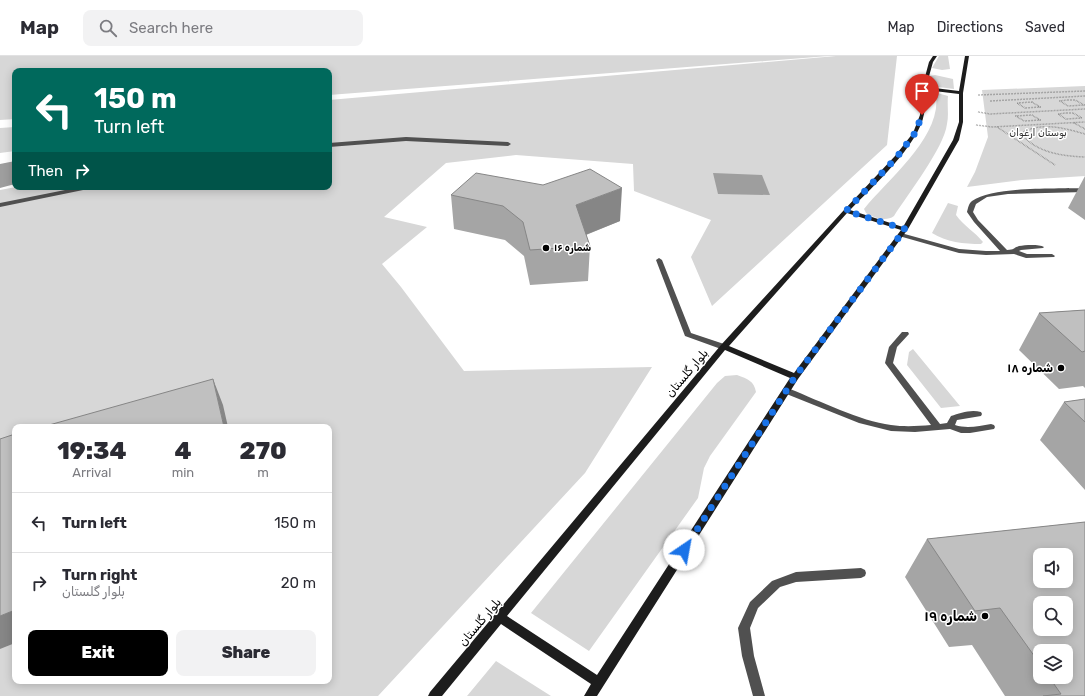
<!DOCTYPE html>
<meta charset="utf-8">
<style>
:root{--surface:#fff;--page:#f2f2f3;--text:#2b2b33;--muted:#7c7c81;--line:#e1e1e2;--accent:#000}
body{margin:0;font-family:Rubik,"Noto Sans Arabic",sans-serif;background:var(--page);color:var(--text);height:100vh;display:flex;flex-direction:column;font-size:15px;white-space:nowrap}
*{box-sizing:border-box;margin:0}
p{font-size:13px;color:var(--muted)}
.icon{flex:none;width:22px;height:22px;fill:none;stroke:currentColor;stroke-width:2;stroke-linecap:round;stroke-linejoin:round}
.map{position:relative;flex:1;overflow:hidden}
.panel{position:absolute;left:12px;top:368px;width:320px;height:260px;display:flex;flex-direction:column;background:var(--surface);border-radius:8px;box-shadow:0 2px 10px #0003}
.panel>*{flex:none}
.top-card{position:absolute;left:12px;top:12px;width:320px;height:122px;border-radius:8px;box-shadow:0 2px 10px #0003;background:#00695c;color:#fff;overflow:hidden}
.fabs{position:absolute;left:1033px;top:492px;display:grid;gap:8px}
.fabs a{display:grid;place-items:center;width:40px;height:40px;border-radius:8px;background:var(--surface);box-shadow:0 2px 10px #0003;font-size:20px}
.pin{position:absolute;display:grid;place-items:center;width:34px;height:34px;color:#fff;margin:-41px -17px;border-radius:50% 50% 50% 0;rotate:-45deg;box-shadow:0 0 4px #0007}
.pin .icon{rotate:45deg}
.me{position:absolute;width:44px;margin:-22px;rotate:33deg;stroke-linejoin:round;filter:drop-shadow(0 0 3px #0008)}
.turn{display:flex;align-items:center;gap:14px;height:84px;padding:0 16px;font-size:18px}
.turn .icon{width:52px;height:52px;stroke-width:2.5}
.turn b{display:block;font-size:28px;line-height:34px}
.then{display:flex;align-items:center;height:38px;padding:0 16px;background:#0003;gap:8px;font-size:15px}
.eta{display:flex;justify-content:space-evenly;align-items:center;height:68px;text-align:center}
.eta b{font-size:24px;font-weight:800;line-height:28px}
.button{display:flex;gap:8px;margin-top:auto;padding:8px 16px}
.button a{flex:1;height:46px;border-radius:8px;background:var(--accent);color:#fff;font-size:16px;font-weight:800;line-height:46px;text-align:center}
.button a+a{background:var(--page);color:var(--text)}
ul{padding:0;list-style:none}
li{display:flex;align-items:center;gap:12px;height:60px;padding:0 16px;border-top:1px solid var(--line)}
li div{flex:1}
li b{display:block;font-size:15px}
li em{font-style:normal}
header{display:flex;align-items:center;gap:24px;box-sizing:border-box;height:56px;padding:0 20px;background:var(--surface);border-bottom:1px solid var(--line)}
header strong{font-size:19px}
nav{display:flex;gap:22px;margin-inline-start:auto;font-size:14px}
.search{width:280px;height:36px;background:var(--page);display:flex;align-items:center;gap:10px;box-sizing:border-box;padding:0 14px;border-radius:8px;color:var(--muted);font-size:15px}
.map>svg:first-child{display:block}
.green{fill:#d7d7d7;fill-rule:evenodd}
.water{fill:#9e9e9e}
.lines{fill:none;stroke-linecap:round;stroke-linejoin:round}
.path{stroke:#727272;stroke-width:1.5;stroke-dasharray:0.5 1;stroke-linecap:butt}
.lane{fill:#505050;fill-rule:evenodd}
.street{fill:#505050;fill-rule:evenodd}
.secondary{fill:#1d1d1d;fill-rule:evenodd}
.wall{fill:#a5a5a5;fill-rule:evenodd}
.shaded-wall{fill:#868686}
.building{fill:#c0c0c0;stroke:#868686;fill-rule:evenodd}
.route{stroke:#1a73e8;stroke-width:7;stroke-dasharray:0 12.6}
.poi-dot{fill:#000;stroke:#fff;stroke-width:1.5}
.labels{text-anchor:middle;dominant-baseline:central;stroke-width:3;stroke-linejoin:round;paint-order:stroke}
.far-park-label{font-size:10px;fill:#2e2e2e;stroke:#fff}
.far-poi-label{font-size:10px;font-weight:bold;fill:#000;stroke:#fff;text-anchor:start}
.poi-label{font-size:12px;font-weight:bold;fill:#000;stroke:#fff;text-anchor:end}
.street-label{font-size:12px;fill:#000;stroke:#fff}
.near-poi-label{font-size:14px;font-weight:bold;fill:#000;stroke:#fff;text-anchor:end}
</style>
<header>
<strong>Map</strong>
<div class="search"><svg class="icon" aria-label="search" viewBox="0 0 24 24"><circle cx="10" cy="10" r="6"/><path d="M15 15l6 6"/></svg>Search here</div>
<nav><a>Map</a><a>Directions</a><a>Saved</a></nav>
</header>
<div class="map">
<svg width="1085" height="640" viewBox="0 0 1085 640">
<rect width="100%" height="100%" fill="#fff"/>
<!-- green -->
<path class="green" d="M0,0H829L329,39V15H15V63L0,64Z
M836,0H897L887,89L712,250L691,201L711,164L634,135L633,108L516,99L446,107L384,161L427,171L382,208L401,231L464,315L652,311L585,417L378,640H0V134L16,131H329V44ZM15,371H329V625H15Z
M939,0H948L950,13L942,14L932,12Z
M935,19L953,23L954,33L931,30L928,28L930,20Z
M1085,30V120L1022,124L967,131L975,116L988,81L982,34Z
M937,37L948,40C947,50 949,59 947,68C944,92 908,138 894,160C886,166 874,162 866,157L864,153C888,123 942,81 936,39Z
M15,71V95L0,97V72Z
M948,147L958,150L956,159C964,170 975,176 983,186L981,188C964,188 946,186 932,177Z
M913,293L960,350L941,352L907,309L909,296Z
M737,319C748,323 754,325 756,336L710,400L704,412L698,442L589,595L531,557L717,327L725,320Z
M496,605L551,640H467Z"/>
<!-- water -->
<path class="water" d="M15,105V128L0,132V108Z
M713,117L762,119L770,139L718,138Z"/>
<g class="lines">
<!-- path -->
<path class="path" d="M978,39L1085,35
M1067,44H1075L1084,49L1068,50L1060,45Z
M990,45L1085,40
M1032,46L1040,51L1025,52L1017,47Z
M978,56L990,58L1085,53
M1066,57H1073L1082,62L1066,63L1058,58Z
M1032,59L1040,64L1024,65L1016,60Z
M1074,67L1085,73
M976,69L992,71L1085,66
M997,71L1055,109
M1085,78C1064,72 1043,66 1023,76V80C1039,97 1062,100 1085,101"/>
<!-- lane -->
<path class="lane" d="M659,202L662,204L691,277L727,289L728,291L727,293H721L685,280L656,204Z"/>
<!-- street -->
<path class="street" d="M406,81L508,86L511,88L508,90L406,85L329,91V87Z
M80,131H91L88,133L0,151V147Z
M1085,132V136L1008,138L987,141L976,148L973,156L978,164L1007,194C1015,194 1013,192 1019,190C1025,189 1039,188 1044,191L1043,192L1021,194L1019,195L1027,198H1052L1055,200L1054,201L1026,202L1014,198L986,199L959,197L899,180L898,179L901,177L959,193L986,195H1000L974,166L967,156C968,152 969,147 972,145C993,130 1058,133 1085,132Z
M902,276H908L909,278L897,291L893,307L940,368L947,367L951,360C960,357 971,353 981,356L982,358L981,360L957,364L955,369C967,373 979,370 991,368L994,369L995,371L994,373L970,377H961L950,373L915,376L891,375L859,367L784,337L783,335L787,332L790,333C820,345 860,365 891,369C905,371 918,370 931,369L885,307L889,291Z
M861,512L865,514L866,517L865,520L861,522L796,526L780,531L758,552L750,572L754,600L765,640H753L742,600L738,572L750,546L772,525L796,516Z"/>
<!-- secondary -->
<path class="secondary" d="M933,0H937L933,6L926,31L959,35L965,0H969L963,37V66L959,84L908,173L798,323L597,640H584L591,628L501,568L442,640H428L430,636L721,289L844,154L895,100L913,77L920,59L922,32L929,6ZM926,34L959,38V66L953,84L903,171L850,154C872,131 919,89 924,58C926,50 926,42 926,34ZM847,157L901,174L794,317L729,290ZM725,294L790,322L597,619L507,560Z"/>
</g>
<!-- wall -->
<path class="wall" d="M1085,120V164L1068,152Z
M451,139L620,165L586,179L590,190L588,225L530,229L524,200L505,184L454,173Z
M1085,254V332L1083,330L1059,333L1019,294L1039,257Z
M1085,343V434L1040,384L1064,346Z
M1085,466V640H1005L972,589L949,591L905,521L927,483ZM1040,595L1066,621H1040Z"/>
<!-- shaded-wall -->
<path class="shaded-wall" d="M622,132L620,165L575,183L576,149Z
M213,323L223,349L228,371H224Z
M15,554V587L0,593V560Z"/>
<!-- building -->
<path class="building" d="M590,113L622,132L576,149L590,190L530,194L523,166L503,150L451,139L476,117L543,129Z
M1085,254V295L1082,296L1039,257Z
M213,323L224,371H42Z
M1085,343V366L1064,346Z
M15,378V554L0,560V383Z
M1085,466V640H1043L1061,638L1049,621H1066V595H1040V608L1000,552L975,555L927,483ZM1040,499H1066V525H1040ZM1040,547H1066V573H1040Z"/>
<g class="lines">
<!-- route -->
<path class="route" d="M684,494L795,321L905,173L846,155L897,101L915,77L922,59"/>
</g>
<!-- markers -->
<g class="poi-dot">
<circle cx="546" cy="192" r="4"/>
<circle cx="1061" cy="312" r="4"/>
<circle cx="985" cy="560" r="4"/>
</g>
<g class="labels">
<!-- far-park labels -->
<g class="far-park-label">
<text x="1038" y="77">بوستان ارغوان</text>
</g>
<!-- far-poi labels -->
<g class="far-poi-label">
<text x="554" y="192">شماره ۱۶</text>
</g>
<!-- poi labels -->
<g class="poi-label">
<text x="1053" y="312">شماره ۱۸</text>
</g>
<!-- street labels -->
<g class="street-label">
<text transform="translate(687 317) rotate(-50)">بلوار گلستان</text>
<text transform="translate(480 566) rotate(-50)">بلوار گلستان</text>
</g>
<!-- near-poi labels -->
<g class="near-poi-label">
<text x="977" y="560">شماره ۱۹</text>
</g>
</g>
</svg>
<div class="fabs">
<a><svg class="icon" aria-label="sound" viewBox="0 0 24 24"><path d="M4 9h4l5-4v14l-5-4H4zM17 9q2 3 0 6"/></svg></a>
<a><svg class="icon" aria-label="search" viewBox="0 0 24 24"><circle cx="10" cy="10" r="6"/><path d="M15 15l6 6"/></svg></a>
<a><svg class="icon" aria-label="layers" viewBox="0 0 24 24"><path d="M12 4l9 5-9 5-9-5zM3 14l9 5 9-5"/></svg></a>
</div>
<div class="pin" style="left:922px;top:59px;background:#d93025"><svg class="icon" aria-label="arrive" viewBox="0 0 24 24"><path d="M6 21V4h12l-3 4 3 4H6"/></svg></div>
<svg class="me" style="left:684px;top:494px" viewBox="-20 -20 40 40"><circle r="19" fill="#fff"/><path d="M0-13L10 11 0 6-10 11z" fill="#1a73e8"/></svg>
<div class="top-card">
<div class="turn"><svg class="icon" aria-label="left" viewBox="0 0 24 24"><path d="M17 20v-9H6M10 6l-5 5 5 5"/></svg><div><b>150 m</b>Turn left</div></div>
<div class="then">Then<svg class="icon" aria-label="right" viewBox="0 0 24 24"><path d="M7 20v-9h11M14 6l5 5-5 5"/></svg></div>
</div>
<section class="panel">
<div class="eta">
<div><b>19:34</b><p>Arrival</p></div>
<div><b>4</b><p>min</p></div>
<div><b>270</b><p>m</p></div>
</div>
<ul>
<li><svg class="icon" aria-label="left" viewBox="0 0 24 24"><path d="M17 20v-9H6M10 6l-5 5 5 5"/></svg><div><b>Turn left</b></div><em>150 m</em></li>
<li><svg class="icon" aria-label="right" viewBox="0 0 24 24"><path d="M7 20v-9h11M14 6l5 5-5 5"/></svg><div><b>Turn right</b><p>بلوار گلستان</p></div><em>20 m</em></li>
</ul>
<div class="button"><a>Exit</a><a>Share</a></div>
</section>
</div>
